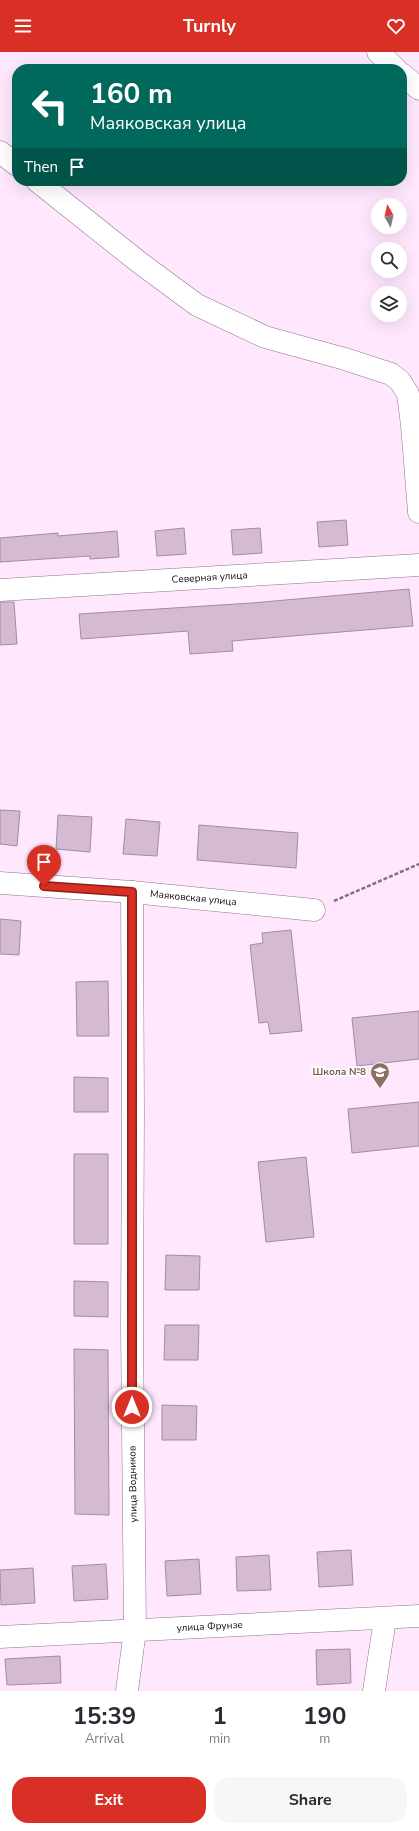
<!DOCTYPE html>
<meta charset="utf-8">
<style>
:root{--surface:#fff;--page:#f7f7f7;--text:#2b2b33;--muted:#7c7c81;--accent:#d93025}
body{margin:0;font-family:"Nunito Sans",sans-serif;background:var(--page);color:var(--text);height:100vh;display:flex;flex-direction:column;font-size:15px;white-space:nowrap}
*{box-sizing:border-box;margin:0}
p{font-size:13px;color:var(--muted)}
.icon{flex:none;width:22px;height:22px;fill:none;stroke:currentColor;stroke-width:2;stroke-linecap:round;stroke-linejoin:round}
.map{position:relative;height:1639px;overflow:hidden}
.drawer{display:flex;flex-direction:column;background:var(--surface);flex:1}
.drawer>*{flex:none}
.banner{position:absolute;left:12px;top:12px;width:395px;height:122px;border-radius:16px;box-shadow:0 4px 16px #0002;background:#00695c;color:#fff;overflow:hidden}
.needle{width:26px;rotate:352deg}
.controls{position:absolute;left:371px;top:146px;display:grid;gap:8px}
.controls a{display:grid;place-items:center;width:36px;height:36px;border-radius:50%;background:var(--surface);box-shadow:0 4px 16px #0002;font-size:20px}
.pin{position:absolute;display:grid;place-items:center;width:34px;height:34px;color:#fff;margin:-41px -17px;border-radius:50% 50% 50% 0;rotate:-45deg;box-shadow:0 0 4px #0007}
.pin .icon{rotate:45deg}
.me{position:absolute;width:44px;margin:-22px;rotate:0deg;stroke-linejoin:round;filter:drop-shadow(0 0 3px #0008)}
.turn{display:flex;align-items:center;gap:14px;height:84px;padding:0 12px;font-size:18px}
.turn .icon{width:52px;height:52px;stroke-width:2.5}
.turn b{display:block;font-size:28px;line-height:34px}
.then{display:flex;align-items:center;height:38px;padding:0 12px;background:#0003;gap:8px;font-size:15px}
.eta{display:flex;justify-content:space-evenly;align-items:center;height:68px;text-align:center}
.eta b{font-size:24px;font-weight:700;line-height:28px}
.cta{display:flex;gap:8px;margin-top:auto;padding:8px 12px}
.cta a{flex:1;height:46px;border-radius:16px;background:var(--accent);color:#fff;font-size:16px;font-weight:700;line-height:46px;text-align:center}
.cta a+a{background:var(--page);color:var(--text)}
header{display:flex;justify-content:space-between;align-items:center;height:52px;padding:0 12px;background:var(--accent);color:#fff;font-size:18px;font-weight:700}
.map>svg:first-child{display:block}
.building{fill:#d5bad4;stroke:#a48ba4}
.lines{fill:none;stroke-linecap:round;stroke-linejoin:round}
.minor-casing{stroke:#8c738c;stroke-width:23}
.path{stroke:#817180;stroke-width:2.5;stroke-dasharray:4 2;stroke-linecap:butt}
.minor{stroke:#fff;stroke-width:22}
.route-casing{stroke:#8d1f18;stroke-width:10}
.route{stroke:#d93025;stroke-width:7}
.labels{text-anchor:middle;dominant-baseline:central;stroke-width:3.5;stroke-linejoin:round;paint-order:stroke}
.street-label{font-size:10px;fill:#120912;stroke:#fff}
.education-label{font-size:10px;font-weight:bold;fill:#785e54;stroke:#fff;text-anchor:end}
</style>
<header><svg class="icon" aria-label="menu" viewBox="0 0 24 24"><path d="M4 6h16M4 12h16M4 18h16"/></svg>Turnly<svg class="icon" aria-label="heart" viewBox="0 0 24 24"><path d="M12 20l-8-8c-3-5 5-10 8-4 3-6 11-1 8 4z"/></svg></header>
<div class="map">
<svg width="419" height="1639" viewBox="0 0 419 1639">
<rect width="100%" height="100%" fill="#ffe8fe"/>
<!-- building -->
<path class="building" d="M346,468L348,493L319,495L317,470Z
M184,476L186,502L157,504L155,479Z
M260,476L262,501L233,503L231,478Z
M117,479L119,505L90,507V504L0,510V486L58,481V484Z
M409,537L413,574L232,589L233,599L190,602L188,579L81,587L79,562L252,551Z
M0,550H14L17,592L0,593Z
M0,758L20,759L17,794L0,792Z
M58,763L92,765L90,800L56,797Z
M126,767L160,770L157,804L123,802Z
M199,773L298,781L296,816L197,808Z
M0,867L21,869L19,903L0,902Z
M291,878L302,979L270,982L268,970L259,971L250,893L263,891L262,881Z
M108,929L109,984H77L76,930Z
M419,959V1007L357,1014L352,966Z
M74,1025L108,1026V1060H74Z
M419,1050V1094L352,1101L348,1057Z
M74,1102H108V1192H74Z
M306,1105L314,1185L266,1190L258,1110Z
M166,1203L200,1204L199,1238H165Z
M74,1229L108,1230V1265L74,1264Z
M165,1273H199L198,1308H164Z
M74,1297L108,1298L109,1463L75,1462Z
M162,1353L197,1354L196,1388H162Z
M351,1498L353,1533L319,1535L317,1500Z
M269,1503L271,1538L237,1539L236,1505Z
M199,1507L201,1542L167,1544L165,1509Z
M106,1512L108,1547L74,1549L72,1514Z
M33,1516L35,1551L1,1553L0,1518Z
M350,1597L351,1631L317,1633L316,1598Z
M60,1604L61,1631L7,1633L5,1607Z"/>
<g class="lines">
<!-- minor casing -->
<g class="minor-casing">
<g id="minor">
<path d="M378,0L396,17"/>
<path d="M402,22L419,37"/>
<path d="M0,100L17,113"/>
<path d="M37,129L140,211L197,253L265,285L345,307L391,322L400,329L408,342L412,373L419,460"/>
<path id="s1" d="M0,538L419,513"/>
<path id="s2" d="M0,831L132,840L314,858"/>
<path id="s3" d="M0,1585L419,1564"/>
<path d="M127,1639L135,1578L132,1275L133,1062L132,840"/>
<path d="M374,1639L385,1567"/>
</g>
</g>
<!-- path -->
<path class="path" d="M334,849L419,812"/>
<!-- minor -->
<use href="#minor" class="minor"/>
</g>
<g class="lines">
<!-- route casing -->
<g class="route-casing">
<path id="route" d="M44,834L132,840V1355"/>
</g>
<!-- route -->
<use href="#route" class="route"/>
</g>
<!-- icons -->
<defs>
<g id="school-pin" transform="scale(1)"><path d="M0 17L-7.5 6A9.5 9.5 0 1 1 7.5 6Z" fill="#8d6e63" stroke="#fff"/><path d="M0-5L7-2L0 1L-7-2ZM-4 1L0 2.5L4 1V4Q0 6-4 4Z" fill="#fff"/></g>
</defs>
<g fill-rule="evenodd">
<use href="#school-pin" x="380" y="1020"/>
</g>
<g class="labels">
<!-- street labels -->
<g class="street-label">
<text stroke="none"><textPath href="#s1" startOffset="210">Северная улица</textPath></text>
<text stroke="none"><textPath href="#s2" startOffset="194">Маяковская улица</textPath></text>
<text transform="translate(133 1432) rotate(-91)">улица Водников</text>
<text stroke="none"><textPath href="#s3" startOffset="210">улица Фрунзе</textPath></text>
</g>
<!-- education labels -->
<g class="education-label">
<text x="366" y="1020">Школа №8</text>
</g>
</g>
</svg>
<div class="controls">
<a><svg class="needle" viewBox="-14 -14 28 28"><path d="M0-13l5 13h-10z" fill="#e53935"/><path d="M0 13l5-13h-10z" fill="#7c7c81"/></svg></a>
<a><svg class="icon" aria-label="search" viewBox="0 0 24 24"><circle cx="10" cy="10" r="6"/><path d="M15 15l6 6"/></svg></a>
<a><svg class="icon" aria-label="layers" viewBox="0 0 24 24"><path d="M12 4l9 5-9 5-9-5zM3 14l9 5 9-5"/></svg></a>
</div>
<div class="pin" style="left:44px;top:834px;background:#d93025"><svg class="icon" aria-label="arrive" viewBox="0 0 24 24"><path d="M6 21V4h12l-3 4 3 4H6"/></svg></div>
<svg class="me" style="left:132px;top:1355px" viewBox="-20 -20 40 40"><circle r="17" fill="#d93025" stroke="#fff" stroke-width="3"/><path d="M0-11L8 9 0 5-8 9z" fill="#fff"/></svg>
<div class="banner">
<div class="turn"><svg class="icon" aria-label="left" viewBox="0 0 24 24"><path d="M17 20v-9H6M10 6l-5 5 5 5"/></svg><div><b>160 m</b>Маяковская улица</div></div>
<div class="then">Then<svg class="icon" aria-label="arrive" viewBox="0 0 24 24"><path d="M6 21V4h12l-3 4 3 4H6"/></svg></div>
</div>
</div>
<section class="drawer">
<div class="eta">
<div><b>15:39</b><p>Arrival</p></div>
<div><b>1</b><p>min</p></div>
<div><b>190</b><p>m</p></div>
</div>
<div class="cta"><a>Exit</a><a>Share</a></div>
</section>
